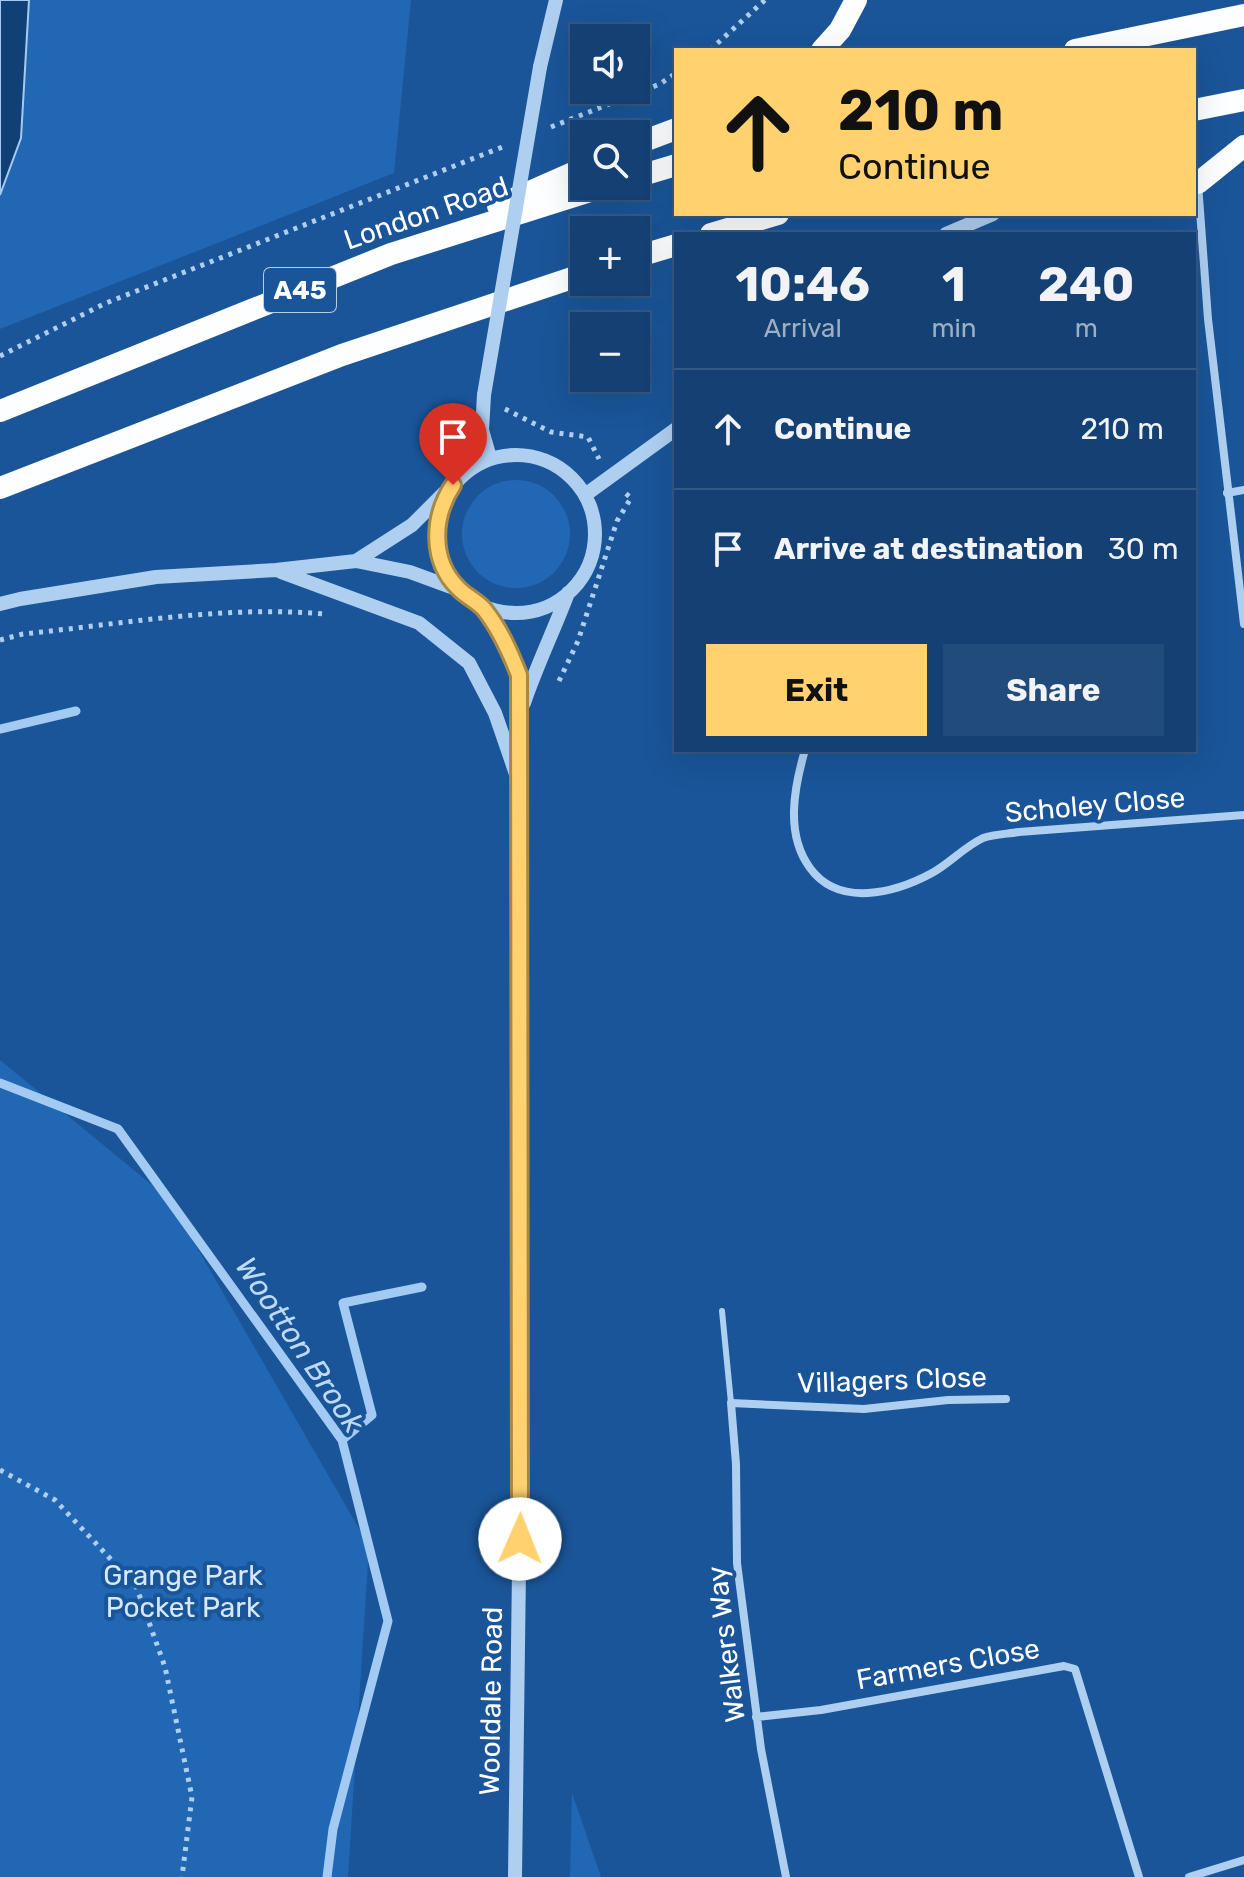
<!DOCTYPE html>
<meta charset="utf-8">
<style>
:root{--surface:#144073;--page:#214b7b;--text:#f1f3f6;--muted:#9dafc4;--line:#335985;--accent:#ffd16f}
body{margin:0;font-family:Rubik,sans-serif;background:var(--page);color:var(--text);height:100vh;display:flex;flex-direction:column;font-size:30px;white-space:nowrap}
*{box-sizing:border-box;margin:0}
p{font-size:26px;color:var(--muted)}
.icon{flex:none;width:44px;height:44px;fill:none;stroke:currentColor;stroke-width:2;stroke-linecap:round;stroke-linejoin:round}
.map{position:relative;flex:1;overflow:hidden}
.panel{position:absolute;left:674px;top:232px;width:522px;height:520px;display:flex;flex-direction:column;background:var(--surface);border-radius:0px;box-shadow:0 8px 32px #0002,0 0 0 2px var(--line)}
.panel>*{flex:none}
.hud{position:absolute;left:674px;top:48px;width:522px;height:168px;border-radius:0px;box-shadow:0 8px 32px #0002,0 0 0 2px var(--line);background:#ffd16f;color:#111;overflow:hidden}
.tools{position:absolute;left:570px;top:24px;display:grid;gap:16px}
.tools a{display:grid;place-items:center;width:80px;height:80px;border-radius:0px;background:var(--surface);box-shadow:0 8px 32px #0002,0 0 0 2px var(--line);font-size:40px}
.pin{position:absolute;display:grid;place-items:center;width:68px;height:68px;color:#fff;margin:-82px -34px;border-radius:50% 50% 50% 0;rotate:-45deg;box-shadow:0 0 8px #0007}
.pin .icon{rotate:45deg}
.me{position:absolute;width:88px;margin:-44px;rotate:1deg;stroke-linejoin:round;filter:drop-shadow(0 0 6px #0008)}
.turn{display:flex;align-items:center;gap:28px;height:168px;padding:0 32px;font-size:36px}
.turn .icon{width:104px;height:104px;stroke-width:2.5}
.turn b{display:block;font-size:56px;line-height:68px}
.eta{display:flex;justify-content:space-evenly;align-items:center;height:136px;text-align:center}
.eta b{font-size:48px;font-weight:700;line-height:56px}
.button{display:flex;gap:16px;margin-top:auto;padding:16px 32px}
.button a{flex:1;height:92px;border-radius:0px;background:var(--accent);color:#111;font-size:32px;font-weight:700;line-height:92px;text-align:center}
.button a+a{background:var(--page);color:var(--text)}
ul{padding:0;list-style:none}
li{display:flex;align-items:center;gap:24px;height:120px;padding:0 32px;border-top:2px solid var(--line)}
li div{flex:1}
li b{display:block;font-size:30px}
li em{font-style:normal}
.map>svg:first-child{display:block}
.green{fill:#2267b3}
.water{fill:#114077;stroke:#a2caf3;stroke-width:2}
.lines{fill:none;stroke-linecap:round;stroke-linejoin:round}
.stream{stroke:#a2caf3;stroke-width:9}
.path{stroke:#afcff1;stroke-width:5;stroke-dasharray:4 6;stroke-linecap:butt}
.service{stroke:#afcff1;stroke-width:6}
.minor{stroke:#afcff1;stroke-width:8}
.tertiary{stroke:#afcff1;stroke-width:14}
.trunk{stroke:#fcfeff;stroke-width:22}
.tertiary-bridge{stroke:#afcff1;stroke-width:14}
.route-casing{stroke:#a68848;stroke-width:20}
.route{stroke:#ffd16f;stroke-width:14}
.labels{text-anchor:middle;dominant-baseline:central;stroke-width:8;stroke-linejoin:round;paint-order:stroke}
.shield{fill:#1a5599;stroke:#bacce0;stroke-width:2}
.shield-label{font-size:26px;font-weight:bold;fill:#fff}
.street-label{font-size:28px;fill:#fff;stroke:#1a5599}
.park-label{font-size:28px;fill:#d6e8fc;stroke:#1a5599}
.water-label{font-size:30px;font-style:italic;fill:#bcd9f7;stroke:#1a5599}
</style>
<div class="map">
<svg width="1244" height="1877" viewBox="0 0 1244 1877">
<rect width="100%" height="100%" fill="#1a5599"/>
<!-- green -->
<path class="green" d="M0,0H411L394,173L0,329Z
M462 534a54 54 0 1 1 108 0a54 54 0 1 1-108 0Z
M0,1060L169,1199L369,1546L348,1877H0Z
M572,1793L601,1877H570Z"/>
<!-- water -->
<path class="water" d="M0,0H29L21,138L0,195Z"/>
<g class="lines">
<!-- stream -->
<path class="stream" d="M0,729L76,711
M0,1083L118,1129L342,1440L388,1621L333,1829L327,1877
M342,1440L372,1415L343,1303L422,1287"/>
<!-- path -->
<path class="path" d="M710,50L765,0
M551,127L660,84L676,73
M0,356L106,303L505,146
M505,409L551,432L588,437L599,459
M0,640L23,634C122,624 225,605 325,614
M559,681L578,641L617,521L631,498L624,492
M0,1470L55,1500L136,1586L165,1667L192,1797L182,1877"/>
<!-- service -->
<path class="service" d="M722,1311L731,1403"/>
<!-- minor -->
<path class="minor" d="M1198,184L1208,319L1244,624
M1227,493L1244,490
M805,750C794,788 785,834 810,868C839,908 895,893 932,873C950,863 964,847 983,838C994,834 1008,834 1019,832L1244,815
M756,1717L821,1710L1064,1666L1075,1669L1139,1877
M786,1877L761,1749L737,1563L736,1464L731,1403L864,1409L948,1400L1006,1399
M1189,1877L1244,1860"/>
<!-- tertiary -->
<path class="tertiary" d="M540,67L556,0
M946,234L993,214
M484,395L482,430L490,458
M437 534a79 79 0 1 1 158 0a79 79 0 1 1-158 0Z
M585,495L676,429
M356,561L412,525L444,493
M281,572L419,623L469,663L495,713L517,777
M0,604L20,599L156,577L276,570L356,561L410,572L459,590
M482,607C510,648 519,660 521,711V1416L515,1877
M524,703C537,665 554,630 568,593"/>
<!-- trunk -->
<path class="trunk" d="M822,50L840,30L856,0
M1075,50L1244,15
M1194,110L1244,100
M636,144L676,129
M636,177L676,165
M1198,183L1244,146
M498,206L584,168
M711,234L778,214
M636,257L676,245
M0,411L391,254L606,186
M0,488L342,355L584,274"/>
<!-- tertiary-bridge -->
<path class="tertiary-bridge" d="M484,395L540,67"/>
</g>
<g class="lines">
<!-- route casing -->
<g class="route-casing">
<path id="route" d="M453,485C432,517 430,561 459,589C467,597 477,601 484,609C500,629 510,652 519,675L520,1539"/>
</g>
<!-- route -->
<use href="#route" class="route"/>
</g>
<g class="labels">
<!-- shield labels -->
<rect class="shield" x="264" y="268" width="72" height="44" rx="6"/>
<g class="shield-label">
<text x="300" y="290">A45</text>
</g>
<!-- street labels -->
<g class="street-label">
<text transform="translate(426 213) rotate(-19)">London Road</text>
<text transform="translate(1095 805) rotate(-5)">Scholey Close</text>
<text transform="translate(892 1380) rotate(-2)">Villagers Close</text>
<text transform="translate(726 1644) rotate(-97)">Walkers Way</text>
<text transform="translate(948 1664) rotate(-10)">Farmers Close</text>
<text transform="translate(491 1701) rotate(-89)">Wooldale Road</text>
</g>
<!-- park labels -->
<g class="park-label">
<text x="183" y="1575">Grange Park<tspan x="183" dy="32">Pocket Park</tspan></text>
</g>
<!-- water labels -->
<g class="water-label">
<text transform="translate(300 1345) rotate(56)">Wootton Brook</text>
</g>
</g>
</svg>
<div class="tools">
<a><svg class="icon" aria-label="sound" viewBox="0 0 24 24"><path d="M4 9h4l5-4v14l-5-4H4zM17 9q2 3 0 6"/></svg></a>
<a><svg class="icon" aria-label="search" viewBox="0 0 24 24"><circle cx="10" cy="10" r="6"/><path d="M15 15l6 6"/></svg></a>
<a>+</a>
<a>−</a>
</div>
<div class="pin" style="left:453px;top:485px;background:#d93025"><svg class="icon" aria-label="arrive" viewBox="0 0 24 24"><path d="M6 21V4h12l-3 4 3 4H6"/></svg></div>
<svg class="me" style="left:520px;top:1539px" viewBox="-20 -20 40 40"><circle r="19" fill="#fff"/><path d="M0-13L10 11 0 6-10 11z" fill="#ffd16f"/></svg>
<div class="hud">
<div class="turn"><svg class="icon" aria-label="ahead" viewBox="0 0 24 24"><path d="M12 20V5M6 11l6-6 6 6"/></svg><div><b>210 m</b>Continue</div></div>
</div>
<section class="panel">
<div class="eta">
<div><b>10:46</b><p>Arrival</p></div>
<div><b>1</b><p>min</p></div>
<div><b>240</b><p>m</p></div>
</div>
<ul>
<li><svg class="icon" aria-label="ahead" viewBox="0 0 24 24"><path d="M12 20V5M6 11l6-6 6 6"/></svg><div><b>Continue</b></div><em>210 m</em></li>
<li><svg class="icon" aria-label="arrive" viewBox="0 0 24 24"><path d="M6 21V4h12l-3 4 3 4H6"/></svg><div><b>Arrive at destination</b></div><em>30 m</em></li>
</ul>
<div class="button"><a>Exit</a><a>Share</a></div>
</section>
</div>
